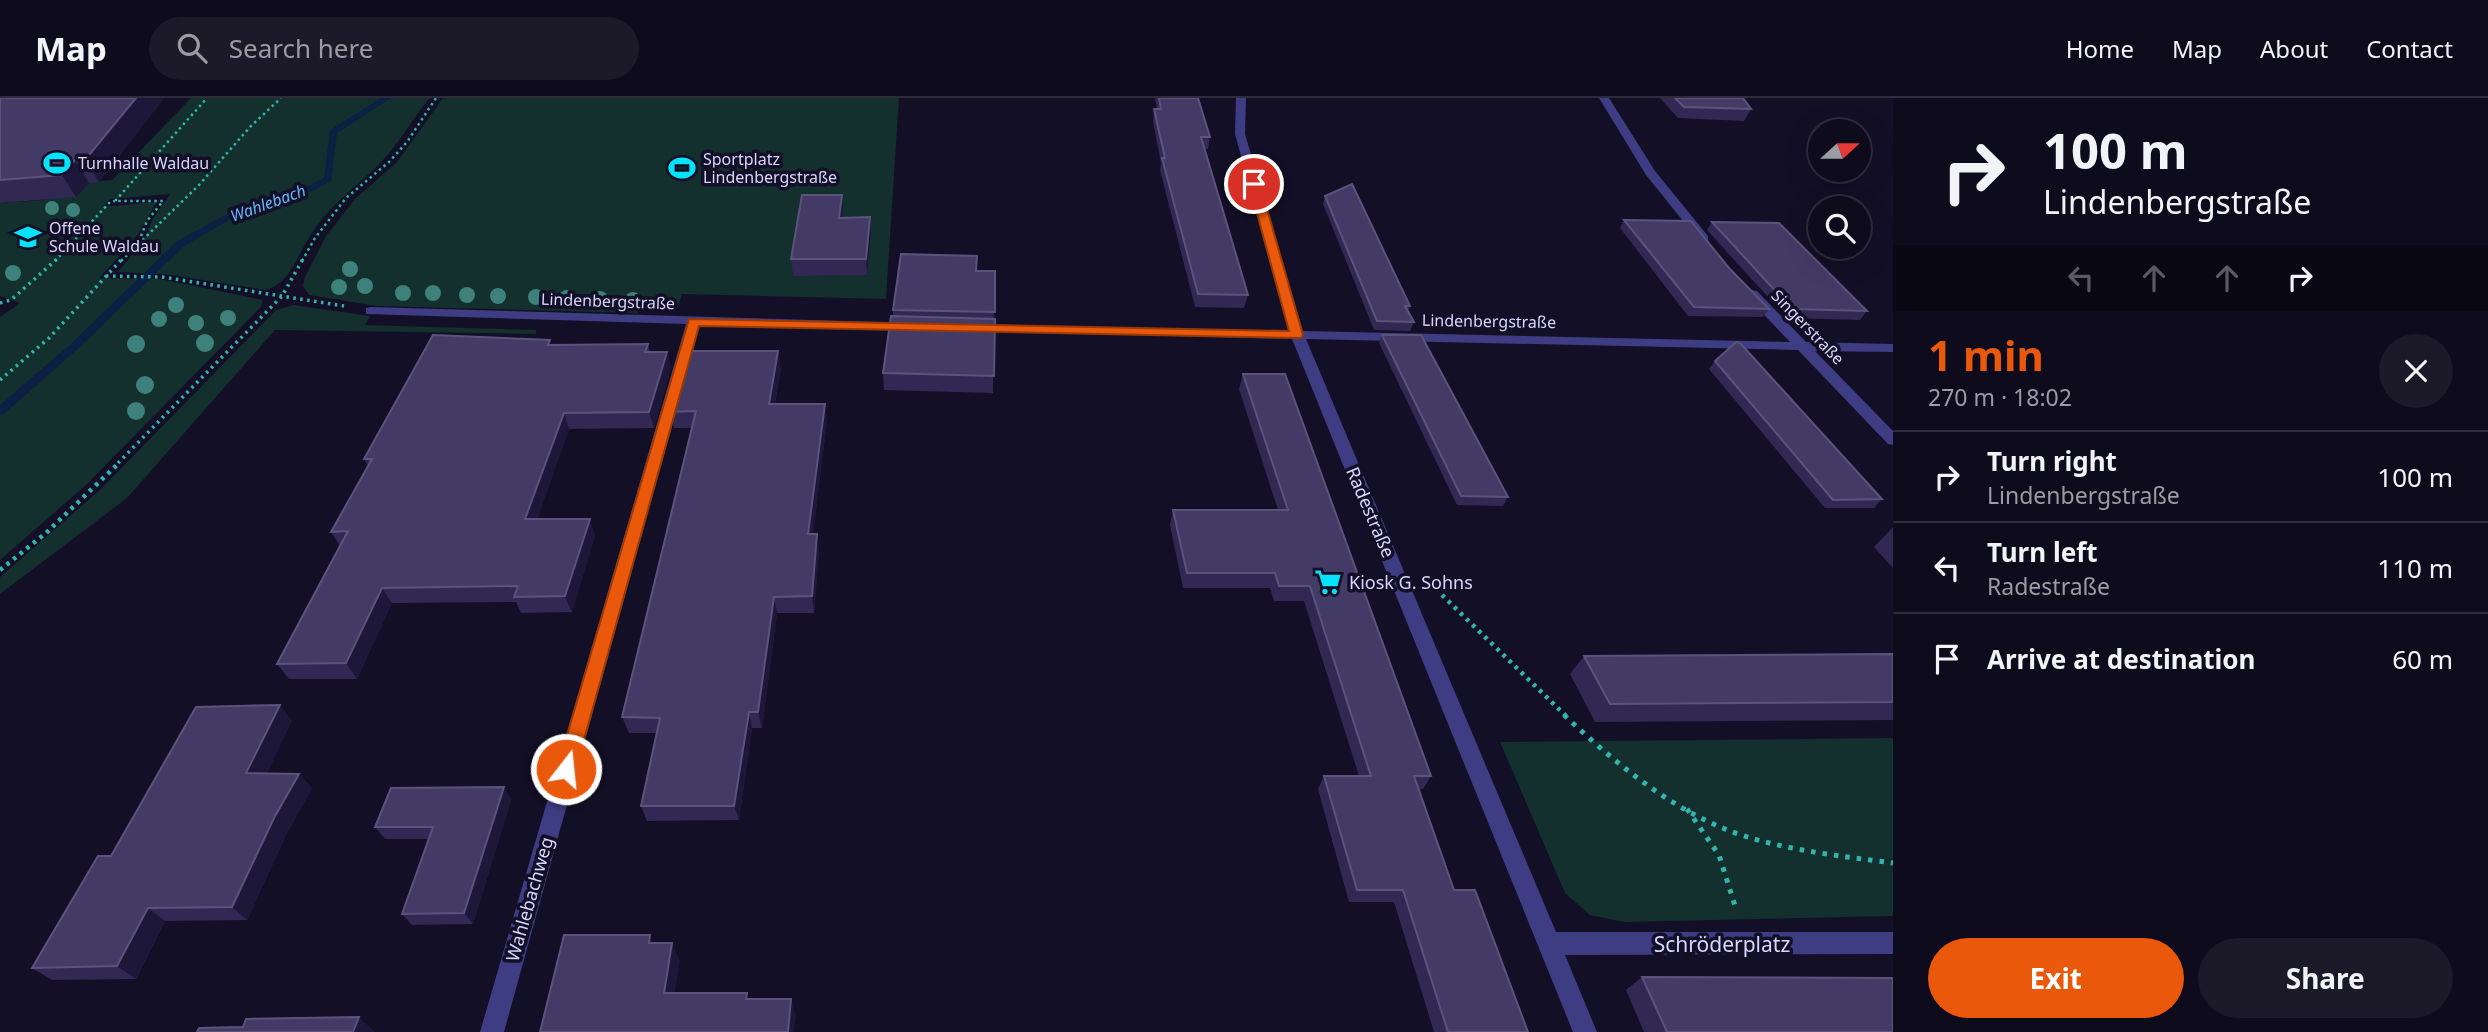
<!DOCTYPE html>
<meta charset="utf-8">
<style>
:root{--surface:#0e0b1c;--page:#1c1929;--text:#f1f3f6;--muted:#9b9ba3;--line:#2e2b3b;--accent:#ea580c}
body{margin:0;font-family:"Noto Sans",sans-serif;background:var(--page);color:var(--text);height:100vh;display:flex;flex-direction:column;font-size:26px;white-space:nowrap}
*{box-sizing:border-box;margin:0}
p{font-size:23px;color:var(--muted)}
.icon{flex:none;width:38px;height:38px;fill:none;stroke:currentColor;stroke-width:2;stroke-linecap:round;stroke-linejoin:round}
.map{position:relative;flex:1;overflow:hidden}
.sheet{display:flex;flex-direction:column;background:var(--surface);width:595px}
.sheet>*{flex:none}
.top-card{background:#0e0b1c;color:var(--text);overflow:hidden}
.needle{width:46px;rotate:69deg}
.fabs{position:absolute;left:1808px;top:21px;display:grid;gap:14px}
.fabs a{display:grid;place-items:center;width:63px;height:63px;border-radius:50%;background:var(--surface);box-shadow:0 7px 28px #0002,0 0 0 2px var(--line);font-size:35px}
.pin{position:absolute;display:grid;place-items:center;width:60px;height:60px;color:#fff;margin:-30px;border:4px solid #fff;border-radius:50%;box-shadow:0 2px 7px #0007}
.me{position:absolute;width:77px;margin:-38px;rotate:16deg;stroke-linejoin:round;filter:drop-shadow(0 0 5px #0008)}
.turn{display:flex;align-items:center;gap:24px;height:147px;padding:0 35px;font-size:32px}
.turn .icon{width:91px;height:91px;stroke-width:2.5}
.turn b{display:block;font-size:49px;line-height:60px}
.lanes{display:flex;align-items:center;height:66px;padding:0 35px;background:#0003;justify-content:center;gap:35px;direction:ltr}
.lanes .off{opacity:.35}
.round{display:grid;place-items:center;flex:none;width:74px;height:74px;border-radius:37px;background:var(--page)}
.head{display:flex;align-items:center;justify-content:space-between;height:119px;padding:0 35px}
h1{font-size:42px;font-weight:700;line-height:52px;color:var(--accent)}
.primary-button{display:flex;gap:14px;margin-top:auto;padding:14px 35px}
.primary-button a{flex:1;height:80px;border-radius:42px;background:var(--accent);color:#fff;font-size:28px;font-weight:700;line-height:80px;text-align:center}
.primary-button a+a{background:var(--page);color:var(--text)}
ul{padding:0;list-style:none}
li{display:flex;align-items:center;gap:21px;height:91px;padding:0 35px;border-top:2px solid var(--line)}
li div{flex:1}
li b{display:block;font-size:26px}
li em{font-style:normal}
header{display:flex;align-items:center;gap:42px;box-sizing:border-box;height:98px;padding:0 35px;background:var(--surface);border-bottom:2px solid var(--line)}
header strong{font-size:33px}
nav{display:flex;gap:38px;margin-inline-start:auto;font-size:24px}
.search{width:490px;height:63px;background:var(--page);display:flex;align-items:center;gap:18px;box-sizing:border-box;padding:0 24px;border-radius:38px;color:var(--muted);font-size:26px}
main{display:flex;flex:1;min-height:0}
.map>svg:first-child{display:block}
.green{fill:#132f2e}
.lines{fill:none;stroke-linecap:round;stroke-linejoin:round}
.stream{fill:#0b2043;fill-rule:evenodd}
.path-far3{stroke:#32b5ac;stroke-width:2.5;stroke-dasharray:2.5 3.5;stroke-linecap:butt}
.path-far2{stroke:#32b5ac;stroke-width:3.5;stroke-dasharray:2.5 4.5;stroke-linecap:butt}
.path-far1{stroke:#32b5ac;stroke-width:4.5;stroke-dasharray:3.5 5;stroke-linecap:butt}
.path{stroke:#32b5ac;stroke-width:5;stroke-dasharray:4.5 7;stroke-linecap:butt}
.minor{fill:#3e3c83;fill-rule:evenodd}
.tree{fill:#3e807a}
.wall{fill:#312953}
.shaded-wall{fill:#1d1739}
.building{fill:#433b65;stroke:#5a547d;stroke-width:2}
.route{fill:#ea580c;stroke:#983908;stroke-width:2}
.labels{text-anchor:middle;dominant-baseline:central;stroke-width:7;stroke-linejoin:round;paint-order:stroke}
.far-poi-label{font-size:16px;fill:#d9d5fe;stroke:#130f26;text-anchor:start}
.far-water-label{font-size:16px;font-style:italic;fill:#65b7fc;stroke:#130f26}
.far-street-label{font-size:16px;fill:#d9d5fe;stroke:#130f26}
.street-label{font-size:18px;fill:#d9d5fe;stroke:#130f26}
.poi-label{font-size:18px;fill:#d9d5fe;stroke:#130f26;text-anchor:start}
.near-street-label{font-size:21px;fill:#d9d5fe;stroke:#130f26}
</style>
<header>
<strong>Map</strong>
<div class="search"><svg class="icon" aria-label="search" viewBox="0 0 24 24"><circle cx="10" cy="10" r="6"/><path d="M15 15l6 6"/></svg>Search here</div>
<nav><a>Home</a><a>Map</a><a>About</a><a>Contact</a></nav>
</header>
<main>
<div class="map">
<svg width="1893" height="934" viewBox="0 0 1893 934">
<rect width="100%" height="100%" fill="#130f26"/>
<!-- green -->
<path class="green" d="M191,0H430C413,19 401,43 384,61C357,90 331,104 309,140C297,158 289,187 265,192L165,176L118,174L144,142L152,122L170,96L110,101L104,107C112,110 144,104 157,104L134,143L99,180L160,181L263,202L261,209L86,387L0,462V219L20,205L0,198V105L44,102L57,87L112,82Z
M443,0H899L886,201L682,196L678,209H641L638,215L376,208L309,197L303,188L305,179L326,138L355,101L397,64Z
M294,207L370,218L365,227L536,232V236L275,232L127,400L0,496V479L101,391L276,212Z
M1893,640V818L1624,824L1590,817L1565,795L1500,644Z"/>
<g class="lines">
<!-- stream -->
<path class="stream" d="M381,0H391L337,35L331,83L297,101L231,121L184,148L81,248L4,316L0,317V307L73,244L176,144L225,117L291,97L324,80L330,32Z"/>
<!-- path-far3 -->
<path class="path-far3" d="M141,138L147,123L163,103H115L207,0
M55,163L110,104L115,103
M121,163L199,87L250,29L281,0
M302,163L315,140L346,100L389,64L407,44L436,0"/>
<!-- path-far2 -->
<path class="path-far2" d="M106,178L162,179L344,208
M0,205L11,202L57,161
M0,282L49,240L122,161
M118,365L282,198L303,161"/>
<!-- path-far1 -->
<path class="path-far1" d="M0,472L46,435L120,364
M1442,497L1566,618"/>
<!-- path -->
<path class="path" d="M1564,617C1611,661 1665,707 1725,731C1774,751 1840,758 1893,765
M1687,711L1719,757L1736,811"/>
<!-- minor -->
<path class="minor" d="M1236,0H1246L1245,36L1303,233L1790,244L1747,199L1745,196L1752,192L1757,193L1806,244L1893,246V254L1815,253L1893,333V347L1888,346L1798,252L1306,241L1556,834H1893V856L1565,857L1597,934H1573L1292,241L968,233L966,230L973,226L1289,233L1235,36Z
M1599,0H1609L1655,73L1708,138V144H1700L1646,77Z
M371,209L913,225L920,229L913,233L700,227L504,934H480L686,226L366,216V210Z"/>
</g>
<!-- trees -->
<g class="tree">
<circle cx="52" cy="110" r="7"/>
<circle cx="73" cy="112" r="7"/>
<circle cx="350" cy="171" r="8"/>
<circle cx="13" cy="175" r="8"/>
<circle cx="365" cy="188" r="8"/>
<circle cx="339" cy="189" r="8"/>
<circle cx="403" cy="195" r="8"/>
<circle cx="433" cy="195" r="8"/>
<circle cx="467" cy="197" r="8"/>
<circle cx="498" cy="198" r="8"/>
<circle cx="536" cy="199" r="8"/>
<circle cx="567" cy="200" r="8"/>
<circle cx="600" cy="201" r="8"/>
<circle cx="633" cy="202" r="8"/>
<circle cx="176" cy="207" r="8"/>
<circle cx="228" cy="220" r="8"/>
<circle cx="159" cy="221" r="8"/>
<circle cx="196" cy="225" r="8"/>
<circle cx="205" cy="245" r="9"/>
<circle cx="136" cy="246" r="9"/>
<circle cx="145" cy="287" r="9"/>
<circle cx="136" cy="313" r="9"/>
</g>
<!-- wall -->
<path class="wall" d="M0,0H164L99,84L89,85L76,99L0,105Z
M1155,0H1198L1210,39L1208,51H1204L1248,197L1244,210L1195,209L1160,72L1161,65L1153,23L1154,11H1157Z
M1660,0H1743L1751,11L1744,23L1678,20Z
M842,97L843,112L842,120L870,119L871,135L867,177L793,178L791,161Z
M1325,98L1410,208L1408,214L1414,224L1410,233L1374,232L1323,106Z
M1624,122L1729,170L1769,211L1763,219L1688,218L1620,130Z
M1712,124L1867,213L1860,222L1787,220L1707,132Z
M976,173H995L993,295L884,292L883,275L893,218V212Z
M1382,237L1508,399L1503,408L1457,407L1379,245Z
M648,246L650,254H667L671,270L654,330L569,331L537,421L595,437L572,514L521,515L516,504L392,505L357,581H289L277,566L340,448L331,434L368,368L364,361L551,247Z
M1715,263L1882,401L1874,410H1825L1709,271Z
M781,269L775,306L827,322L813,436L819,452L814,515H777L762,630H752L739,722L647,723L641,708L657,635H629L622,619L692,330H674L670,314Z
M1243,276L1431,678L1423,691H1419L1454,792L1528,934H1434L1394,804H1349L1318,691L1324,678H1359L1304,503H1274L1270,490H1183L1170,427L1173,412H1278L1239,291Z
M1892,430H1893V470L1874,449Z
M1893,556V622L1595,624L1570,576L1584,558Z
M292,622L267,675L299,676L312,690L287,735L247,822L165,823L136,881L52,882L32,870Z
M504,689L511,702L473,826L412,827L402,816L429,741H385L375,729Z
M1642,879L1893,934H1644L1626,892Z"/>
<!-- shaded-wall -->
<path class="shaded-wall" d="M136,0H164L99,84L85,62Z
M75,62L89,85L76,99L62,77Z
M842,97L843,112L841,135L839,120Z
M870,119L871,135L867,177L866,161Z
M778,253L781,269L772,322L769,306Z
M667,254L671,270L654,330L649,314Z
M825,306L827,322L811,453L808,436Z
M564,315L569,331L532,437L525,421Z
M590,421L595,437L572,514L565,498Z
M817,436L819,452L814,515L812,498Z
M382,490L392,505L357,581L346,565Z
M774,499L777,515L762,630L758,614Z
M280,607L292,622L260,690L246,675Z
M749,614L752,630L739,722L734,708Z
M299,676L312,690L287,735L247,822L232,809L274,720Z
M504,689L511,702L473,826L464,815Z
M148,810L165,823L136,881L117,868Z
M672,845L680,863L672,912L664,895Z
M791,901L796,917L794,934H788Z
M359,919L375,934H353Z"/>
<!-- building -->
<path class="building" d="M0,0H136L85,62H75L62,77L0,82Z
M1159,0H1198L1210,39H1201L1248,197L1198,196L1162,60H1165L1154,11H1161Z
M1675,0H1743L1751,11L1684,9Z
M1352,86L1410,208H1405L1414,224L1377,223L1325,98Z
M802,97H842L839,120L870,119L866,161H791Z
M1624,122L1691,123L1729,170L1769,211L1694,209Z
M1712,124L1779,125L1867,213L1792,211Z
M901,156L977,158L976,173H995V214L893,212Z
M891,218L995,221L994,278L883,275Z
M433,237L550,242L548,247L648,246L645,254H667L649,314L564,315L525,421H590L565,498L514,499L518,488L382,490L346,565L277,566L348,433L331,434L372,361H364Z
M1382,237H1421L1508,399L1461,398Z
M1736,244L1740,245L1882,401L1833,402L1715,263Z
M688,253H778L769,306H825L808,436H817L812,498L774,499L758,614H749L734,708H641L660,620L622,619L696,313L670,314Z
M1243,276H1285L1431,678H1414L1454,792H1475L1528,934H1448L1403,792H1357L1324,678H1371L1310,488H1279L1275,475H1187L1173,412H1288Z
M1893,556V604L1610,606L1584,558Z
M280,607L246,675L299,676L274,720L232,809L148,810L117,868L32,870L98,758H111L196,609Z
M504,689L464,815L402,816L433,729H375L391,690Z
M564,837H650L649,845H672L664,895H747L746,901H791L788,934H540Z
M1642,879L1893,880V934H1667Z
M359,919L353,934H197L199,930L243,929L246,921Z"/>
<!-- route -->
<path class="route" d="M1254,83L1260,86L1303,237L1301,240L699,228L576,671L573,677H560L557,671L689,221L1289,233L1249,86Z"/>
<!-- icons -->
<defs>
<g id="stadium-bare" transform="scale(2.1)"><path d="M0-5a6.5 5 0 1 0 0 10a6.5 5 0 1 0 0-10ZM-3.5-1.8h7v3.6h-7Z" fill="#05e3fa" stroke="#130f26" stroke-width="2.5" paint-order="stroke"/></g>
<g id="school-bare" transform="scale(2.1)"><path d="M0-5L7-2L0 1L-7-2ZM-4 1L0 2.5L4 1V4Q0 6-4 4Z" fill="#05e3fa" stroke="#130f26" stroke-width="2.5" paint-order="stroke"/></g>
<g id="supermarket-bare" transform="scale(2.1)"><path d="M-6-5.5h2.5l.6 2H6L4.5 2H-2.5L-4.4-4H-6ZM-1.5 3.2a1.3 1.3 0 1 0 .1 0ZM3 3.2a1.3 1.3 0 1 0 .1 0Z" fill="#05e3fa" stroke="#130f26" stroke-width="2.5" paint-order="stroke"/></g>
</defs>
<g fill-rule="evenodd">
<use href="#stadium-bare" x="57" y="65"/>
<use href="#stadium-bare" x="682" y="70"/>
<use href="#school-bare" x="28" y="139"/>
<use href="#supermarket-bare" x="1328" y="484"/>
</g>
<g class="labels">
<!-- far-poi labels -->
<g class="far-poi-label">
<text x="703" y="61">Sportplatz<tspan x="703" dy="18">Lindenbergstraße</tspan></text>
<text x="78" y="65">Turnhalle Waldau</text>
<text x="49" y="130">Offene<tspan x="49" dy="18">Schule Waldau</tspan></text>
</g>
<!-- far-water labels -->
<g class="far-water-label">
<text transform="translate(268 105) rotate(-20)">Wahlebach</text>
</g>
<!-- far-street labels -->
<g class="far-street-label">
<text transform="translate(608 203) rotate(2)">Lindenbergstraße</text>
<text transform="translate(1489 223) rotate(1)">Lindenbergstraße</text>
<text transform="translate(1808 229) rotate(46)">Singerstraße</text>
</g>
<!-- street labels -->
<g class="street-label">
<text transform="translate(1371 414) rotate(67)">Radestraße</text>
<text transform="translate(529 801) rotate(-74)">Wahlebachweg</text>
</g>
<!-- poi labels -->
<g class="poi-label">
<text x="1349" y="484">Kiosk G. Sohns</text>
</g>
<!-- near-street labels -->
<g class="near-street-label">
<text x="1722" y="846">Schröderplatz</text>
</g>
</g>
</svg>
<div class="fabs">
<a><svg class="needle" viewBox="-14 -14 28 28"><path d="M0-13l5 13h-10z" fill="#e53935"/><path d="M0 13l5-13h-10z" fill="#9b9ba3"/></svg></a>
<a><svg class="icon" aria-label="search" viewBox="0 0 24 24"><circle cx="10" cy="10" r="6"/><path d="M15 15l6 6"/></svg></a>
</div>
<div class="pin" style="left:1254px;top:86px;background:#d93025"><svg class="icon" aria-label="arrive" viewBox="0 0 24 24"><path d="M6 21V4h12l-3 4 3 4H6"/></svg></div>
<svg class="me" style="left:566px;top:671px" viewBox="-20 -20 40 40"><circle r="17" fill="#ea580c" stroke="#fff" stroke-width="3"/><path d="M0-11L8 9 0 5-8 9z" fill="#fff"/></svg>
</div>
<section class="sheet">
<div class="top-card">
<div class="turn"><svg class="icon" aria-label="right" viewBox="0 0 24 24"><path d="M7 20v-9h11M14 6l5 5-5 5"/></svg><div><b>100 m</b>Lindenbergstraße</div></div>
<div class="lanes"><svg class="icon off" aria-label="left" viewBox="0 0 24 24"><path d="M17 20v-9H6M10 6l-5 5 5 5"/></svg><svg class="icon off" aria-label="ahead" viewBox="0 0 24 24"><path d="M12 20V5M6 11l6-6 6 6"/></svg><svg class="icon off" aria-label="ahead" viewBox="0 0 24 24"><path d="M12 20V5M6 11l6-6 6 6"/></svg><svg class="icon" aria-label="right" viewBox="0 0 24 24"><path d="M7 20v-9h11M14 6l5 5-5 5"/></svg></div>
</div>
<div class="head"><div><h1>1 min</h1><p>270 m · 18:02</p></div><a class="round"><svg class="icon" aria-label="close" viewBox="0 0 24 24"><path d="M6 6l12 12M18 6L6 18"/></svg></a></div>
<ul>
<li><svg class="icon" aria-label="right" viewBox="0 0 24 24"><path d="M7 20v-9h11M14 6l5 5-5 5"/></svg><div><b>Turn right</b><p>Lindenbergstraße</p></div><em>100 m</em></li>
<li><svg class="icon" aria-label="left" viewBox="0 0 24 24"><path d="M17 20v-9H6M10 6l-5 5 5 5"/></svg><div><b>Turn left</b><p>Radestraße</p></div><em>110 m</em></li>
<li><svg class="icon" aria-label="arrive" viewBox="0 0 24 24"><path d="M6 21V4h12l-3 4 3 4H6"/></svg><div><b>Arrive at destination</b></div><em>60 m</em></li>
</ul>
<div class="primary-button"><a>Exit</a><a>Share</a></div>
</section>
</main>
